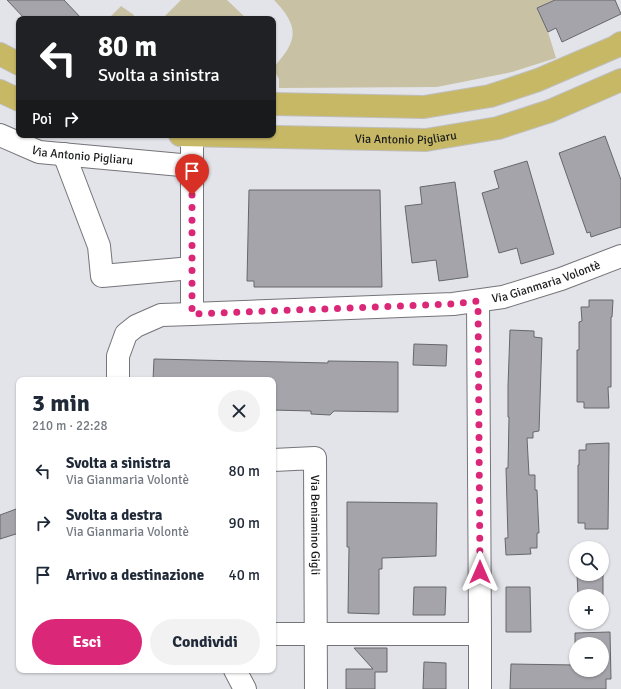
<!DOCTYPE html>
<html lang="it">
<meta charset="utf-8">
<style>
:root{--surface:#fff;--page:#f2f2f3;--text:#1f2937;--muted:#747a83;--accent:#db2777}
body{margin:0;font-family:Signika,sans-serif;background:var(--page);color:var(--text);height:100vh;display:flex;flex-direction:column;font-size:15px;white-space:nowrap}
*{box-sizing:border-box;margin:0}
p{font-size:13px;color:var(--muted)}
.icon{flex:none;width:22px;height:22px;fill:none;stroke:currentColor;stroke-width:2;stroke-linecap:round;stroke-linejoin:round}
.map{position:relative;flex:1;overflow:hidden}
.side{position:absolute;left:16px;top:377px;width:260px;height:296px;display:flex;flex-direction:column;background:var(--surface);border-radius:8px;box-shadow:0 1px 3px #0004}
.side>*{flex:none}
.guide{position:absolute;left:16px;top:16px;width:260px;height:122px;border-radius:8px;box-shadow:0 1px 3px #0004;background:#202124;color:#fff;overflow:hidden}
.fabs{position:absolute;left:569px;top:541px;display:grid;gap:8px}
.fabs a{display:grid;place-items:center;width:40px;height:40px;border-radius:50%;background:var(--surface);box-shadow:0 1px 3px #0004;font-size:20px}
.pin{position:absolute;display:grid;place-items:center;width:34px;height:34px;color:#fff;margin:-41px -17px;border-radius:50% 50% 50% 0;rotate:-45deg;box-shadow:0 0 4px #0007}
.pin .icon{rotate:45deg}
.me{position:absolute;width:44px;margin:-22px;rotate:0deg;stroke-linejoin:round;filter:drop-shadow(0 0 3px #0008)}
.turn{display:flex;align-items:center;gap:14px;height:84px;padding:0 16px;font-size:18px}
.turn .icon{width:52px;height:52px;stroke-width:2.5}
.turn b{display:block;font-size:28px;line-height:34px}
.then{display:flex;align-items:center;height:38px;padding:0 16px;background:#0003;gap:8px;font-size:15px}
.round{display:grid;place-items:center;flex:none;width:42px;height:42px;border-radius:21px;background:var(--page)}
.head{display:flex;align-items:center;justify-content:space-between;height:68px;padding:0 16px}
h1{font-size:24px;font-weight:700;line-height:30px}
.action{display:flex;gap:8px;margin-top:auto;padding:8px 16px}
.action a{flex:1;height:46px;border-radius:24px;background:var(--accent);color:#fff;font-size:16px;font-weight:700;line-height:46px;text-align:center}
.action a+a{background:var(--page);color:var(--text)}
ul{padding:0;list-style:none}
li{display:flex;align-items:center;gap:12px;height:52px;padding:0 16px}
li div{flex:1}
li b{display:block;font-size:15px}
li em{font-style:normal}
.map>svg:first-child{display:block}
.green{fill:#c8c1a4}
.building{fill:#a4a4aa;stroke:#66676b;fill-rule:evenodd}
.lines{fill:none;stroke-linecap:round;stroke-linejoin:round}
.minor-casing{stroke:#747479;stroke-width:24}
.major-casing{stroke:#bfbfbf;stroke-width:24}
.minor{stroke:#fff;stroke-width:22}
.major{stroke:#c7b866;stroke-width:22}
.route{stroke:#db2777;stroke-width:7;stroke-dasharray:0 12.6}
.labels{text-anchor:middle;dominant-baseline:central;stroke-width:3;stroke-linejoin:round;paint-order:stroke}
.street-label{font-size:12px;fill:#1a1b1c;stroke:#fff}
</style>
<div class="map">
<svg width="621" height="689" viewBox="0 0 621 689">
<rect width="100%" height="100%" fill="#e3e4e9"/>
<!-- green -->
<path class="green" d="M181,0H227L247,19H162Z
M274,0H555L537,8L548,32L556,58L512,72L437,87L279,88V79L273,68C298,41 300,27 274,0Z
M121,6L134,15L132,19H108Z"/>
<!-- building -->
<path class="building" d="M7,0H64L82,19H25Z
M555,0H615L621,14L562,42L556,28L548,32L537,8Z
M605,136L621,180V227L591,237L590,232L587,233L559,153Z
M527,161L554,254L521,264L517,248L499,253L482,193L499,188L494,171Z
M455,182L468,277L439,281L436,260L412,263L405,206L422,204L420,187Z
M249,190H380L382,287H254V281H247Z
M589,300H613L612,317H611V387H608L609,408H584V402H577V350H579V322L582,321L581,307H589Z
M510,330L534,331V337L542,338L539,431L533,432V438H527L529,475H535V490H537L539,533H537V548H530L531,554L506,555L505,538H508L506,468H508L509,417H508V386Z
M414,344L447,345L446,366L413,365Z
M154,359L328,363V361L398,362V412L334,411L330,415L311,414V411L273,410V380H153Z
M609,443L608,529H585V523H578V465H579V450H586V444Z
M347,502L437,503L436,556L382,558V569H379V614L348,613L349,547H347Z
M19,508V533L0,539V515Z
M577,574H603V596H578Z
M414,587H446L445,615H413Z
M506,587H530L531,632H506Z
M610,632L611,679H606V689H510L511,664L575,665V633ZM576,644H602V670H576Z
M354,648H387V672H375V689H346V669H373Z
M424,662L446,663V689H423Z"/>
<g class="lines">
<!-- minor casing -->
<g class="minor-casing">
<g id="minor">
<path id="s1" d="M0,135L39,152L192,166"/>
<path id="s2" d="M192,136V314L453,304L503,297L561,279L621,256"/>
<path d="M64,154L99,246L102,276L192,268"/>
<path d="M118,380V356L126,334L136,326L161,315L192,314"/>
<path id="s3" d="M273,460L315,458L316,689"/>
<path d="M273,634H480L478,301"/>
<path d="M235,670L245,689"/>
<path d="M480,689V634"/>
</g>
</g>
<!-- major casing -->
<g class="major-casing">
<g id="major">
<path d="M0,54L19,64"/>
<path d="M0,91L19,100"/>
<path d="M273,104L424,107L490,96L538,80L615,47L621,43"/>
<path id="s4" d="M180,135L426,140L498,128L550,111L621,80"/>
</g>
</g>
<!-- minor -->
<use href="#minor" class="minor"/>
<!-- major -->
<use href="#major" class="major"/>
</g>
<g class="lines">
<!-- route -->
<path class="route" d="M192,195V314L453,304L478,301L480,572"/>
</g>
<g class="labels">
<!-- street labels -->
<g class="street-label">
<text stroke="none"><textPath href="#s4" startOffset="226">Via Antonio Pigliaru</textPath></text>
<text stroke="none"><textPath href="#s1" startOffset="86">Via Antonio Pigliaru</textPath></text>
<text stroke="none"><textPath href="#s2" startOffset="535">Via Gianmaria Volontè</textPath></text>
<text stroke="none"><textPath href="#s3" startOffset="109">Via Beniamino Gigli</textPath></text>
</g>
</g>
</svg>
<div class="fabs">
<a><svg class="icon" aria-label="search" viewBox="0 0 24 24"><circle cx="10" cy="10" r="6"/><path d="M15 15l6 6"/></svg></a>
<a>+</a>
<a>−</a>
</div>
<div class="pin" style="left:192px;top:195px;background:#d93025"><svg class="icon" aria-label="arrive" viewBox="0 0 24 24"><path d="M6 21V4h12l-3 4 3 4H6"/></svg></div>
<svg class="me" style="left:480px;top:572px" viewBox="-20 -20 40 40"><path d="M0-17L14 15 0 8-14 15z" fill="#db2777" stroke="#fff" stroke-width="4"/></svg>
<div class="guide">
<div class="turn"><svg class="icon" aria-label="left" viewBox="0 0 24 24"><path d="M17 20v-9H6M10 6l-5 5 5 5"/></svg><div><b>80 m</b>Svolta a sinistra</div></div>
<div class="then">Poi<svg class="icon" aria-label="right" viewBox="0 0 24 24"><path d="M7 20v-9h11M14 6l5 5-5 5"/></svg></div>
</div>
<section class="side">
<div class="head"><div><h1>3 min</h1><p>210 m · 22:28</p></div><a class="round"><svg class="icon" aria-label="close" viewBox="0 0 24 24"><path d="M6 6l12 12M18 6L6 18"/></svg></a></div>
<ul>
<li><svg class="icon" aria-label="left" viewBox="0 0 24 24"><path d="M17 20v-9H6M10 6l-5 5 5 5"/></svg><div><b>Svolta a sinistra</b><p>Via Gianmaria Volontè</p></div><em>80 m</em></li>
<li><svg class="icon" aria-label="right" viewBox="0 0 24 24"><path d="M7 20v-9h11M14 6l5 5-5 5"/></svg><div><b>Svolta a destra</b><p>Via Gianmaria Volontè</p></div><em>90 m</em></li>
<li><svg class="icon" aria-label="arrive" viewBox="0 0 24 24"><path d="M6 21V4h12l-3 4 3 4H6"/></svg><div><b>Arrivo a destinazione</b></div><em>40 m</em></li>
</ul>
<div class="action"><a>Esci</a><a>Condividi</a></div>
</section>
</div>
